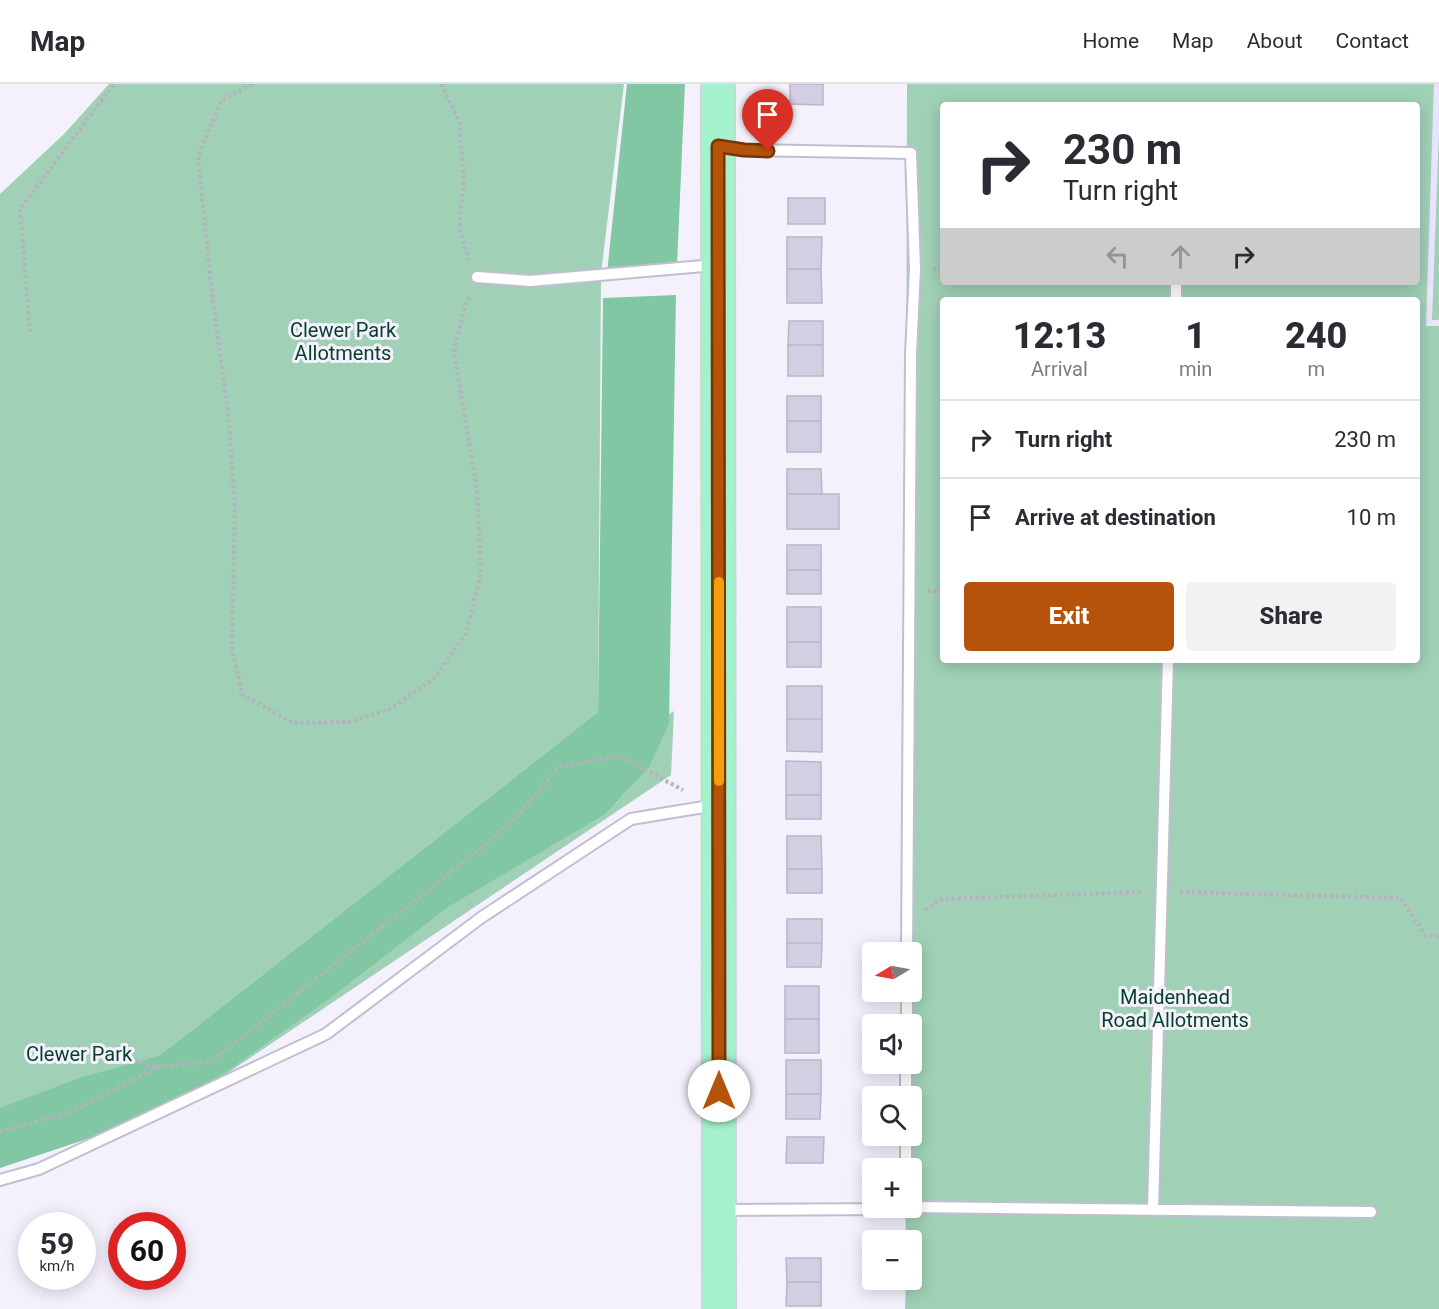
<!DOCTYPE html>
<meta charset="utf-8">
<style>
:root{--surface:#fff;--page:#f2f2f3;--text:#2b2b33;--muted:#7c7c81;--line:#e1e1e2;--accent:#b45309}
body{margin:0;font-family:Roboto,sans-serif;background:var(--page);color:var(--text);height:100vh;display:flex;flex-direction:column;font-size:22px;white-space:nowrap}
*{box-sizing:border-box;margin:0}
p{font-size:20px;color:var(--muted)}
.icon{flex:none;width:33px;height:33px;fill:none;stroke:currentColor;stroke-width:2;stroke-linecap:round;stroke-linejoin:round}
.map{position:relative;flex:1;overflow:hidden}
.panel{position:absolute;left:940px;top:213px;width:480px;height:366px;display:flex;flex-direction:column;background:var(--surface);border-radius:6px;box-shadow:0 3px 15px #0003}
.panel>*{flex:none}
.top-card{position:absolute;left:940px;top:18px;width:480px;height:183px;border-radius:6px;box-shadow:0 3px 15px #0003;background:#fff;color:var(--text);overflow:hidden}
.needle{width:39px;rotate:260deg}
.fabs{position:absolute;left:862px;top:858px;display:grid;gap:12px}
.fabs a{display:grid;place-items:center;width:60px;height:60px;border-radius:6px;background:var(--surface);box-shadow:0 3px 15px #0003;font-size:30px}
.speed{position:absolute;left:18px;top:1128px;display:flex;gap:12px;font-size:30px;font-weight:700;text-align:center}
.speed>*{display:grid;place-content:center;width:78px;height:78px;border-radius:50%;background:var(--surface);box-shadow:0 3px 15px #0003;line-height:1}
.speed small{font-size:15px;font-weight:400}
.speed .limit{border:9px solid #d22;background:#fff;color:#111}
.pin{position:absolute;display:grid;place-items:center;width:51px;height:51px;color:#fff;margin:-62px -26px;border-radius:50% 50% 50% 0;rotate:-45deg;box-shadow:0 0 6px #0007}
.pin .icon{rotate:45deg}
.me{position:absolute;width:66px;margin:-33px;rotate:0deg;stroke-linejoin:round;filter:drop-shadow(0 0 4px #0008)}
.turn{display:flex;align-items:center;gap:21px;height:126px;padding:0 24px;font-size:27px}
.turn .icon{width:78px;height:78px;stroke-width:2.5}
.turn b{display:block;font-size:42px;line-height:51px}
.lanes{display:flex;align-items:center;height:57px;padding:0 24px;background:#0003;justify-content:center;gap:30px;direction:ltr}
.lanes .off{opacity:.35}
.eta{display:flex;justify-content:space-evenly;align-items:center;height:102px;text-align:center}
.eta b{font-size:36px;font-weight:800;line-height:42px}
.cta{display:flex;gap:12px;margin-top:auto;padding:12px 24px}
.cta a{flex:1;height:69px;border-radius:6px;background:var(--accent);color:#fff;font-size:24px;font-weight:800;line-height:69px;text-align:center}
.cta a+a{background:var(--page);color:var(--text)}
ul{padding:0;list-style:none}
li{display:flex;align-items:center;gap:18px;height:78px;padding:0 24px;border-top:2px solid var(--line)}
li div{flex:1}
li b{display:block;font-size:22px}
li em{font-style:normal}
header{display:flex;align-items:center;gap:36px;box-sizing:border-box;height:84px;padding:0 30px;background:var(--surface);border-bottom:2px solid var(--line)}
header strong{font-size:28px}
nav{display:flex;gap:33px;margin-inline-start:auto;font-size:21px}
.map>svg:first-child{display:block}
.built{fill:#ebe4ff}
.green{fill:#a0d1b6;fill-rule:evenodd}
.forest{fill:#82c7a3}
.building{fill:#d3cee1;stroke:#bab5c8;stroke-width:1.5}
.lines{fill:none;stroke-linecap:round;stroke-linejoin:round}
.service-casing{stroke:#c2bed1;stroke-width:14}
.primary-casing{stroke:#d1d0d2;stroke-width:36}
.path{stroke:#b5b2bd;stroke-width:4;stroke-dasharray:3 3;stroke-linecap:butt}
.service{stroke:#fff;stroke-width:10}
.primary{stroke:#a4f2cd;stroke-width:33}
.route-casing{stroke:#753606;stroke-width:15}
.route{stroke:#b45309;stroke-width:10}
.slow{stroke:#f59e0b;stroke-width:10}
.labels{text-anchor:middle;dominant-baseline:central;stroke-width:6;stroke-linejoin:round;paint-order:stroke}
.park-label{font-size:20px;fill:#043f28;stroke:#f4f1fd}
</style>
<header>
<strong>Map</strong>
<nav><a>Home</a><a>Map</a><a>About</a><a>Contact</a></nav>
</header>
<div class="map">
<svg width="1439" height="1225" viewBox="0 0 1439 1225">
<rect width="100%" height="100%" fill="#f4f1fd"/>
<!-- built -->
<path class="built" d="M1434,0H1439V242H1426Z"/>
<!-- green -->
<path class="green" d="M109,0H624L601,190L598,628L168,965L674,627L671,691L171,1027L0,1072V110L64,50Z
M907,0H1434L1426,242H1439V1225H905L906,1196H912V1156H906L905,1124H912V1084H904V1052H912V1012H904L905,980H912V868H905ZM944,21H1418V198H944ZM944,216H1418V576H944Z
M1439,46V236H1432Z"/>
<!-- forest -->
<path class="forest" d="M627,0H685L677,181L607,189Z
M676,211L669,640L649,683L604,731L448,823L329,915L171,1027L0,1084V1024L82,993L159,972L598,628L603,214Z"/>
<!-- building -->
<path class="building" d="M790,0H823V21L790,20Z
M788,114H825V140H788Z
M787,153H822L821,185H787Z
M787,185H821L822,219H787Z
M789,237H823V261H788Z
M788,261H823V292H788Z
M787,312H821V337H787Z
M787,337H821V368H787Z
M787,385H821L822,410H787Z
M787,410H839V445H787Z
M787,461H821V486H787Z
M787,486H821V510H787Z
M787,523H821V558H787Z
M787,558H821V583H787Z
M787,602H822V635H787Z
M787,635H822V668L787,667Z
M786,677L821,678V711H786Z
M786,711H821V735H786Z
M787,752H821L822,785H787Z
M787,785H822V809H787Z
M787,835H822V859H787Z
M787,859H822L821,883H787Z
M785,902H819V935H785Z
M785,935H819V969H785Z
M786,976H821V1010H786Z
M786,1010H821L820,1035H786Z
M787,1053H824L823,1079H786Z
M786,1174H821V1198H787Z
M787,1198H821V1222H786Z"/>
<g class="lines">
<!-- service casing -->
<g class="service-casing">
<path id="service" d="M722,62L744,66L911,69L915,185L911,270L907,868
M477,193L530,197L715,181
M1176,216V198
M907,940V908
M906,1012V980
M906,1084V1052
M0,1096L39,1085L326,950L482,833L631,735L716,721
M912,1123L1371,1128
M721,1126L888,1125L901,1124
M1153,1126L1168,576"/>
</g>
<!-- primary casing -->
<g class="primary-casing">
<path id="primary" d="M718,0L719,1225"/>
</g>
<!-- path -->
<path class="path" d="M252,0L221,17L198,73L213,218L228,328L235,423L232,563L242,610L293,639L350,638L390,625L433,595L466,550L481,488L477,406L454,267L465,223L470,211
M441,0L459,37L464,94L459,144L469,176
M933,185H944
M30,248L20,125L114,0
M928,507H944
M1180,808L1401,814L1425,851L1439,853
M925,826L942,815L1143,808
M112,969L158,983L212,977L475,769L518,731L559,683L619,672L683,706
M0,1048L74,1027L157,983"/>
<!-- service -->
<use href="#service" class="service"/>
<!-- primary -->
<use href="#primary" class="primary"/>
</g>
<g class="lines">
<!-- route casing -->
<g class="route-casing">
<path id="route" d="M719,1007L718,62L744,66L768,67"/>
</g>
<!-- route -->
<use href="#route" class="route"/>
<!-- slow -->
<path class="slow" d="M719,498V697"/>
</g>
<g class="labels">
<!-- park labels -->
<g class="park-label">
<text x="343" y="246">Clewer Park<tspan x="343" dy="23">Allotments</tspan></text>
<text x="1175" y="913">Maidenhead<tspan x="1175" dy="23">Road Allotments</tspan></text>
<text x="79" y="970">Clewer Park</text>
</g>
</g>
</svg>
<div class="fabs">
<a><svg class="needle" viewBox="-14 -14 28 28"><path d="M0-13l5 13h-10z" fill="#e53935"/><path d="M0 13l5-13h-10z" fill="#7c7c81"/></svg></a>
<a><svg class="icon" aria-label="sound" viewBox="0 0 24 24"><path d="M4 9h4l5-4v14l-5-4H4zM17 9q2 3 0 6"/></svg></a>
<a><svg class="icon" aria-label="search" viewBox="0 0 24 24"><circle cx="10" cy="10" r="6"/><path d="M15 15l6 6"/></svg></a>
<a>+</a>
<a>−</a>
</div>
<div class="speed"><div>59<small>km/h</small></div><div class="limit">60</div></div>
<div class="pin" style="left:768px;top:67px;background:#d93025"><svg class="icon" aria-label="arrive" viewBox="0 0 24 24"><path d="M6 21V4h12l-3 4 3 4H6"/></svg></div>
<svg class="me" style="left:719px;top:1007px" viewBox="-20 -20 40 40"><circle r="19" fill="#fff"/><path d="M0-13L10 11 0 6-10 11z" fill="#b45309"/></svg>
<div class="top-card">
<div class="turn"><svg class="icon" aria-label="right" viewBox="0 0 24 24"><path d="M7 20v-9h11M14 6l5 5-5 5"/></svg><div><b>230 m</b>Turn right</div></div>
<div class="lanes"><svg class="icon off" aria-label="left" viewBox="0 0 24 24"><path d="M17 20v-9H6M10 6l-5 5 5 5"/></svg><svg class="icon off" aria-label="ahead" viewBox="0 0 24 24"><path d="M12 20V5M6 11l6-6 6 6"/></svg><svg class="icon" aria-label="right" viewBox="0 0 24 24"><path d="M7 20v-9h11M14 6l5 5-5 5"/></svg></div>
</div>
<section class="panel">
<div class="eta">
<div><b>12:13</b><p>Arrival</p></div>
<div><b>1</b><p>min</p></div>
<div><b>240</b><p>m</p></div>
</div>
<ul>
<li><svg class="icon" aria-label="right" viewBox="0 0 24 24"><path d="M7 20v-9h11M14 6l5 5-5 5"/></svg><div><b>Turn right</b></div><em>230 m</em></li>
<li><svg class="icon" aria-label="arrive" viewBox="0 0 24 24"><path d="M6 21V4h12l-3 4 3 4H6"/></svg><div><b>Arrive at destination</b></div><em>10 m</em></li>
</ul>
<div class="cta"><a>Exit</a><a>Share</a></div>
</section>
</div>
